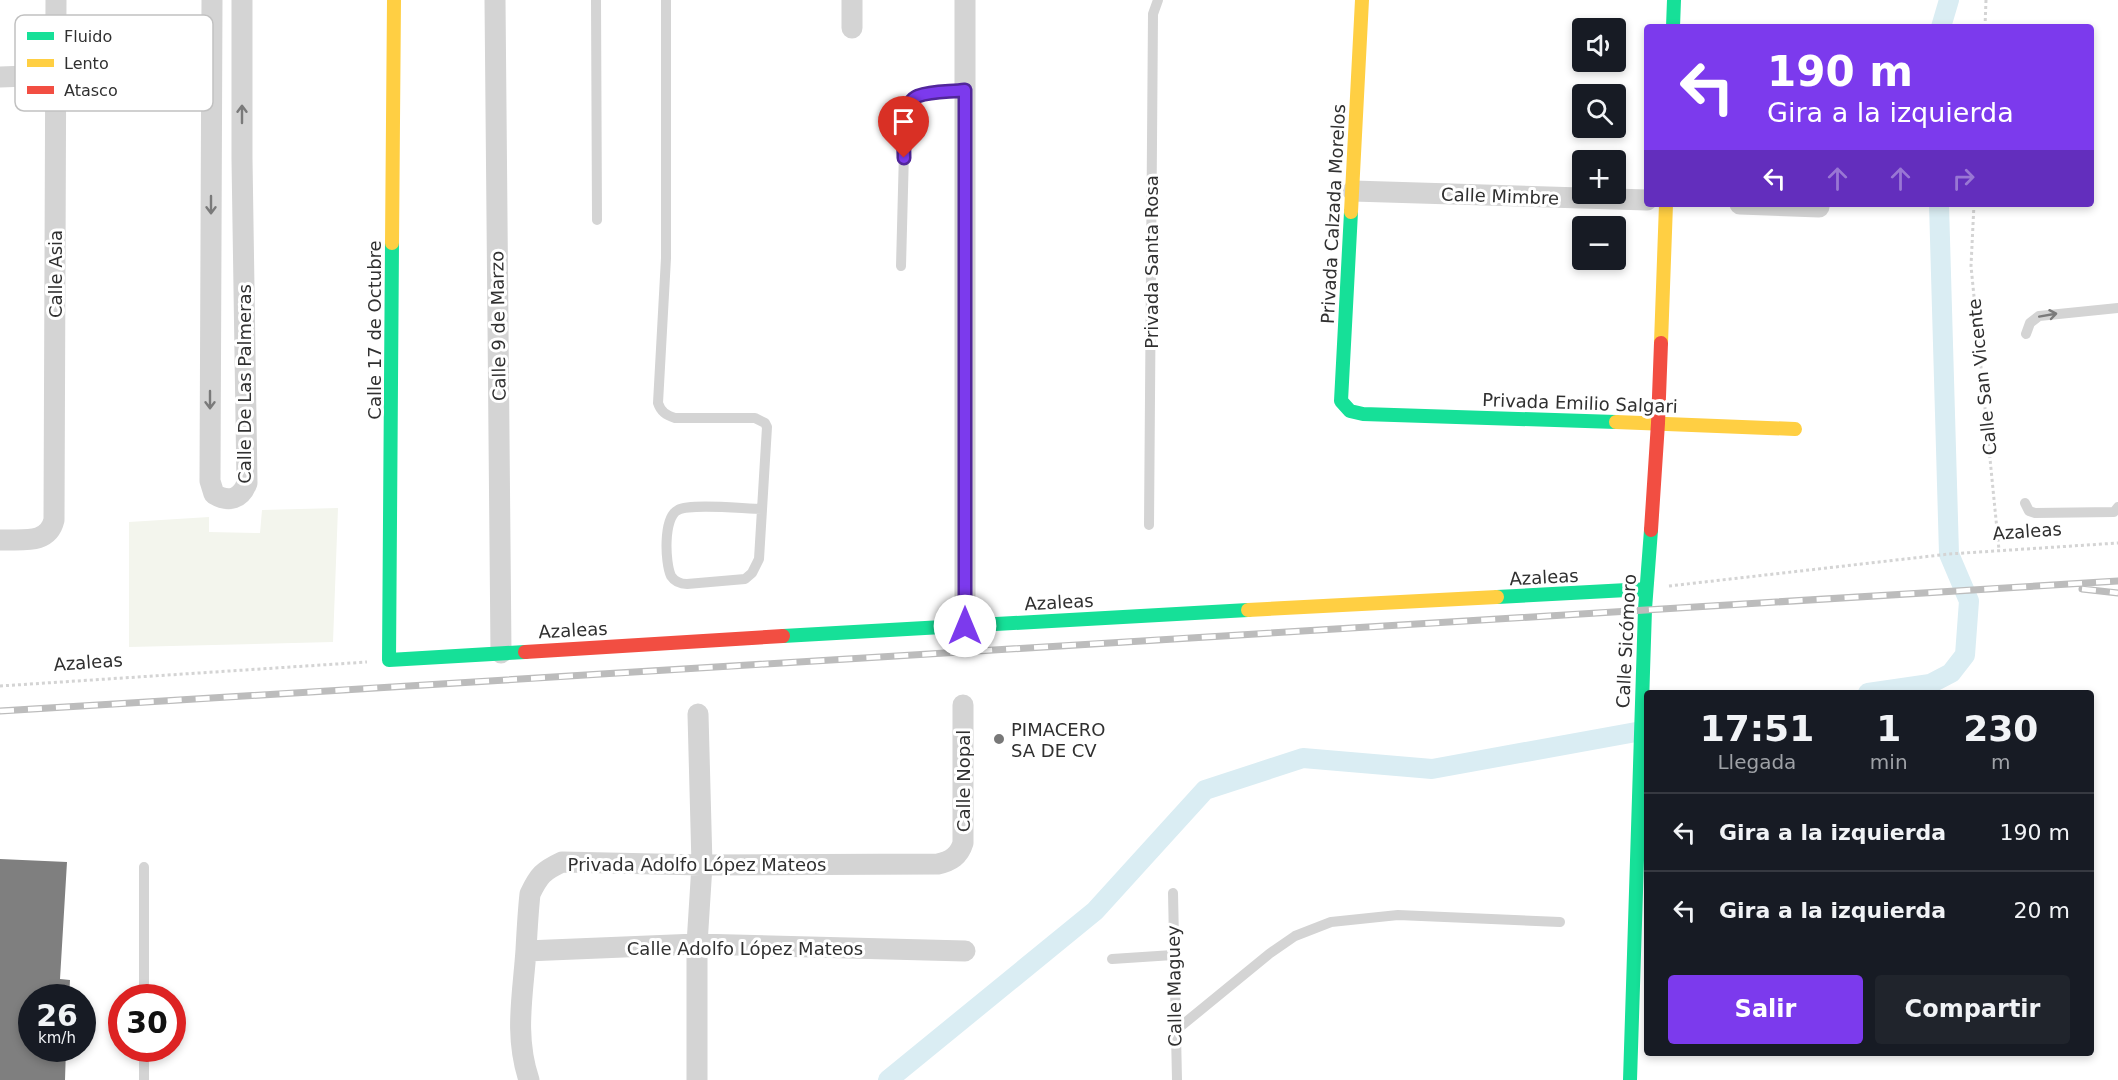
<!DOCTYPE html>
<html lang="es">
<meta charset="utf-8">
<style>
:root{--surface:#171b24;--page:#20242c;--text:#f1f3f6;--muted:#9ea1a6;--line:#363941;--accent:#7c3aed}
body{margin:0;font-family:"DejaVu Sans",sans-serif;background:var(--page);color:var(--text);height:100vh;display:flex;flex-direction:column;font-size:22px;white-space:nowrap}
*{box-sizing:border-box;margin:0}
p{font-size:20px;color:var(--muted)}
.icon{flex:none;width:33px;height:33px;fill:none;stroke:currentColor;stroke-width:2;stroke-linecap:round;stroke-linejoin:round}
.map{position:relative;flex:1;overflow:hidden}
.sheet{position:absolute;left:1644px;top:690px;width:450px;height:366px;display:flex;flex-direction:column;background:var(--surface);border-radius:6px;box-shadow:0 3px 9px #0003}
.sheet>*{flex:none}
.top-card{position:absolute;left:1644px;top:24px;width:450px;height:183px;border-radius:6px;box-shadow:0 3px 9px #0003;background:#7c3aed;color:#fff;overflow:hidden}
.fabs{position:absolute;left:1572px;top:18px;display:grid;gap:12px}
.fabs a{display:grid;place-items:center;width:54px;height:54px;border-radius:6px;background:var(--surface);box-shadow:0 3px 9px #0003;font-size:30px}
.speed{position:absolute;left:18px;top:984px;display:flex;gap:12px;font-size:30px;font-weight:700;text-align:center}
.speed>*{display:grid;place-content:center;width:78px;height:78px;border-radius:50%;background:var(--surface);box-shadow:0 3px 9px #0003;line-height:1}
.speed small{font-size:15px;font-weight:400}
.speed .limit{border:9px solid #d22;background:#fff;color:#111}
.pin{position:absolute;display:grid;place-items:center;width:51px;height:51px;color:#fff;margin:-62px -26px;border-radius:50% 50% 50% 0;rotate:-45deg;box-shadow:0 0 6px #0007}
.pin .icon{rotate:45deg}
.me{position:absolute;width:66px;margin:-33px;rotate:0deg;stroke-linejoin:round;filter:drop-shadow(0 0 4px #0008)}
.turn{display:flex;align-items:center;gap:21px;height:126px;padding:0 24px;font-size:27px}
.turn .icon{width:78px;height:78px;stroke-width:2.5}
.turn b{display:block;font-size:42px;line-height:51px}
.lanes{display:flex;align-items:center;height:57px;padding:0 24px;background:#0003;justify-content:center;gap:30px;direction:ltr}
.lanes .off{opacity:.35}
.eta{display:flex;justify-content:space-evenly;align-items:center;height:102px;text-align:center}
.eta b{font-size:36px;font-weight:800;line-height:42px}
.primary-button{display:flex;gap:12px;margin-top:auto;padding:12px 24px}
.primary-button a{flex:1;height:69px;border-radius:6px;background:var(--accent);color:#fff;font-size:24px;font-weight:800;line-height:69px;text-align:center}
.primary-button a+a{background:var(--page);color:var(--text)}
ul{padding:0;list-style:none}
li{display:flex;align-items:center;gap:18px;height:78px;padding:0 24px;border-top:2px solid var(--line)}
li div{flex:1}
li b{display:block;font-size:22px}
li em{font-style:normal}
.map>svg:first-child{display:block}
.green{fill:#f3f5ed}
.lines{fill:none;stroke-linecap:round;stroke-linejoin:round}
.canal{stroke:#daedf3;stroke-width:20}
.building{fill:#7f7f7f}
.path{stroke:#d4d4d4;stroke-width:3;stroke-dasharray:3 3;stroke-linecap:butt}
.lane{stroke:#d4d4d4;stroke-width:10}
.street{stroke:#d4d4d4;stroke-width:21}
.fast{stroke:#16e098;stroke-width:14}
.slow{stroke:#ffcf43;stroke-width:14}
.jam{stroke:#f24e42;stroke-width:14}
.rail-casing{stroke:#bcbcbc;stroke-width:7}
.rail{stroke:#fff;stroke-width:4.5;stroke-dasharray:14;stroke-linecap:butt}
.oneway{stroke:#7a7a7a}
.route-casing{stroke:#51269a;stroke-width:15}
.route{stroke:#7c3aed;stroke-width:10}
.poi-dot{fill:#787878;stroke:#fff;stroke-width:2}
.labels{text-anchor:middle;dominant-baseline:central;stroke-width:6;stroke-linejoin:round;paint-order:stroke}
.street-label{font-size:18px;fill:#303030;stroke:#fff}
.poi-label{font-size:18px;fill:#303030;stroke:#fff;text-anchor:start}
.key{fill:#fff;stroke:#c1c1c1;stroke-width:1.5}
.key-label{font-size:16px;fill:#303030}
</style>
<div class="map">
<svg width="2118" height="1080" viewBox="0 0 2118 1080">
<rect width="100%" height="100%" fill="#fff"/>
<!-- green -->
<path class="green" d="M338,508L333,642L129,647V522L209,517V532L260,533L262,510Z"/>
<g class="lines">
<!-- canal -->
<path class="canal" d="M1941,27L1949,0
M1868,693L1930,684L1951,673L1965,655L1969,601L1949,554L1939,204
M888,1080L1095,911L1205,790L1303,758L1432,769L1647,730"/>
</g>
<!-- building -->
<path class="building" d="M0,859L67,862L60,979L70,980L69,998H32V1048H66L65,1080H0Z"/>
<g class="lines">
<!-- path -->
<path class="path" d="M1985,27L1986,0
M1974,204L1971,266L1999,550
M1669,586L1949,554L2118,543
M0,686L367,662"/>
<!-- lane -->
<path class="lane" d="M596,0L597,220
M666,0V258L658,403C661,412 666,415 675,418H755L765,423L767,427L759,559L752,573L745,579L687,584C681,584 675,582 671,576C665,563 663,517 678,510C691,503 745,509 762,509
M901,266L905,114C907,108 910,101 916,97C926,92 953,92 965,90
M2026,334L2030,323L2039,316L2118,308
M2025,503L2029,511L2035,513L2114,512L2118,507
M1149,525L1153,14L1158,0
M1173,893L1177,1080
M1112,959L1173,955
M144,998V867
M1175,1031L1269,954L1295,936L1331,922L1398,915L1560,922
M144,1080V1048"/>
<!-- street -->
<path class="street" d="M212,0L210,481L214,494C229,503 241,499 247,483L242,159V0
M495,0L501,653
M852,0V28
M0,77L55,75
M1353,191L1647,200
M1740,204L1819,207
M0,540C22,539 48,545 54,520L56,0
M965,625V0
M526,951L697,944L965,951
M529,1080C514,1035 523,995 526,950C527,931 528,912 530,894C539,875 543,871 562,862L702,865L938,864C951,861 959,856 963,843V705
M697,1080V944L702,865L698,714"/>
<!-- fast -->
<path class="fast" d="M1673,27L1674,0
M1351,212L1341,401L1350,411L1363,414L1616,422
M392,243L389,660L525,652
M1497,597L1646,589
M783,636L1248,610
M1630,1080L1645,609L1651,530"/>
<!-- slow -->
<path class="slow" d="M1351,212L1362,0
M392,243L394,0
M1661,343L1666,204
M1616,422L1795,429
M1248,610L1497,597"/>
<!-- jam -->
<path class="jam" d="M1651,530L1658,423L1661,343
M525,652L783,636"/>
<!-- rail casing -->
<g class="rail-casing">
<path id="rail" d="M2082,589L2118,593
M0,711L2118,581"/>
</g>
<!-- rail -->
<use href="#rail" class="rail"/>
</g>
<!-- one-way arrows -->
<defs><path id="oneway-shaft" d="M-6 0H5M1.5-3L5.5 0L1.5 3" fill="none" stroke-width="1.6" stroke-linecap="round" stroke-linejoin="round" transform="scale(1.5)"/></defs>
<g class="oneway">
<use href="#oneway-shaft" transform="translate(242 114) rotate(-90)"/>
<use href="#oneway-shaft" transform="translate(211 205) rotate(90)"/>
<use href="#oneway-shaft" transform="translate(2048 315) rotate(-10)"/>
<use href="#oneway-shaft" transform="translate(210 400) rotate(90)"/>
</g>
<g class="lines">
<!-- route casing -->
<g class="route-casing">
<path id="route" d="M904,158C904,142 900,103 918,96C932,91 950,92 965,90V626"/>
</g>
<!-- route -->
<use href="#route" class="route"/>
</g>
<!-- markers -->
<circle class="poi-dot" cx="999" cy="739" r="6"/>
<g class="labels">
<!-- street labels -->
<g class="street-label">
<text transform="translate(1500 196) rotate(2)">Calle Mimbre</text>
<text transform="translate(1333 214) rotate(-87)">Privada Calzada Morelos</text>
<text transform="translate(1151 262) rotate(-90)">Privada Santa Rosa</text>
<text transform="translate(55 274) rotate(-90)">Calle Asia</text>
<text transform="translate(498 326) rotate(-91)">Calle 9 de Marzo</text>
<text transform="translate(374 330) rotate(-90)">Calle 17 de Octubre</text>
<text transform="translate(1982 377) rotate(-96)">Calle San Vicente</text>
<text transform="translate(244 384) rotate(-90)">Calle De Las Palmeras</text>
<text transform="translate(1580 403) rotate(2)">Privada Emilio Salgari</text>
<text transform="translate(2027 531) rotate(-4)">Azaleas</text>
<text transform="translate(1544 577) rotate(-3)">Azaleas</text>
<text transform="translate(1059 602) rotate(-3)">Azaleas</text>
<text transform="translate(573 630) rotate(-3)">Azaleas</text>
<text transform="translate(1626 641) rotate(-87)">Calle Sicómoro</text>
<text transform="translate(88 662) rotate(-4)">Azaleas</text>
<text transform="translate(963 781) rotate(-90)">Calle Nopal</text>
<text x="697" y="864">Privada Adolfo López Mateos</text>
<text x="745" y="948">Calle Adolfo López Mateos</text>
<text transform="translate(1174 986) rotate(-91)">Calle Maguey</text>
</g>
<!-- poi labels -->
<g class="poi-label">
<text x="1011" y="729">PIMACERO<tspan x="1011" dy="21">SA DE CV</tspan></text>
</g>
</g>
<!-- legend -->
<rect x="15" y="15" width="198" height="96" rx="9" class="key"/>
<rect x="27" y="32" width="27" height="8" fill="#16e098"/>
<rect x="27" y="59" width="27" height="8" fill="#ffcf43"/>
<rect x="27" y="86" width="27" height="8" fill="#f24e42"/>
<g class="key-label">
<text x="64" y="42">Fluido</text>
<text x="64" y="69">Lento</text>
<text x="64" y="96">Atasco</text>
</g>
</svg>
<div class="fabs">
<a><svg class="icon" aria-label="sound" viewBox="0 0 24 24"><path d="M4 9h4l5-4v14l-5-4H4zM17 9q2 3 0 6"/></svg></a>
<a><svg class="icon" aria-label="search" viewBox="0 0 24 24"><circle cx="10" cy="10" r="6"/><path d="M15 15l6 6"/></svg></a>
<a>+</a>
<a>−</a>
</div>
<div class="speed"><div>26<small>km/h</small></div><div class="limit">30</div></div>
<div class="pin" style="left:904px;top:158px;background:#d93025"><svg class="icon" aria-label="arrive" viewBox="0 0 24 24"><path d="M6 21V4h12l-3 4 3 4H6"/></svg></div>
<svg class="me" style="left:965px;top:626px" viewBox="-20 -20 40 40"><circle r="19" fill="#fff"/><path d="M0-13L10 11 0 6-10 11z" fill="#7c3aed"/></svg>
<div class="top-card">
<div class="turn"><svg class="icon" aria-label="left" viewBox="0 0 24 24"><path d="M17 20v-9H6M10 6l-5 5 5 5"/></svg><div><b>190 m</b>Gira a la izquierda</div></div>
<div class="lanes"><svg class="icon" aria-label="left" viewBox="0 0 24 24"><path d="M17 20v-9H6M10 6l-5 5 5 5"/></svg><svg class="icon off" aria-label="ahead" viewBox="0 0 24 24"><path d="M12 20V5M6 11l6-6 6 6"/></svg><svg class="icon off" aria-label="ahead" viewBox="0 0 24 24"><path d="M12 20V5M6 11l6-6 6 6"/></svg><svg class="icon off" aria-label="right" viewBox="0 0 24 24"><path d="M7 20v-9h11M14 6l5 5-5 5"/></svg></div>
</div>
<section class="sheet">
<div class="eta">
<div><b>17:51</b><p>Llegada</p></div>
<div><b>1</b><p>min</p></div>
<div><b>230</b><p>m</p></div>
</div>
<ul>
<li><svg class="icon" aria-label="left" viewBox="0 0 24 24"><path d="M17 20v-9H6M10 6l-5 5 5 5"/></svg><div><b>Gira a la izquierda</b></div><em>190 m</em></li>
<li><svg class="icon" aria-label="left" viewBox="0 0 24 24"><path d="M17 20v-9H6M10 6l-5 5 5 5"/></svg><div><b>Gira a la izquierda</b></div><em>20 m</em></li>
</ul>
<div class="primary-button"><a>Salir</a><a>Compartir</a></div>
</section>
</div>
